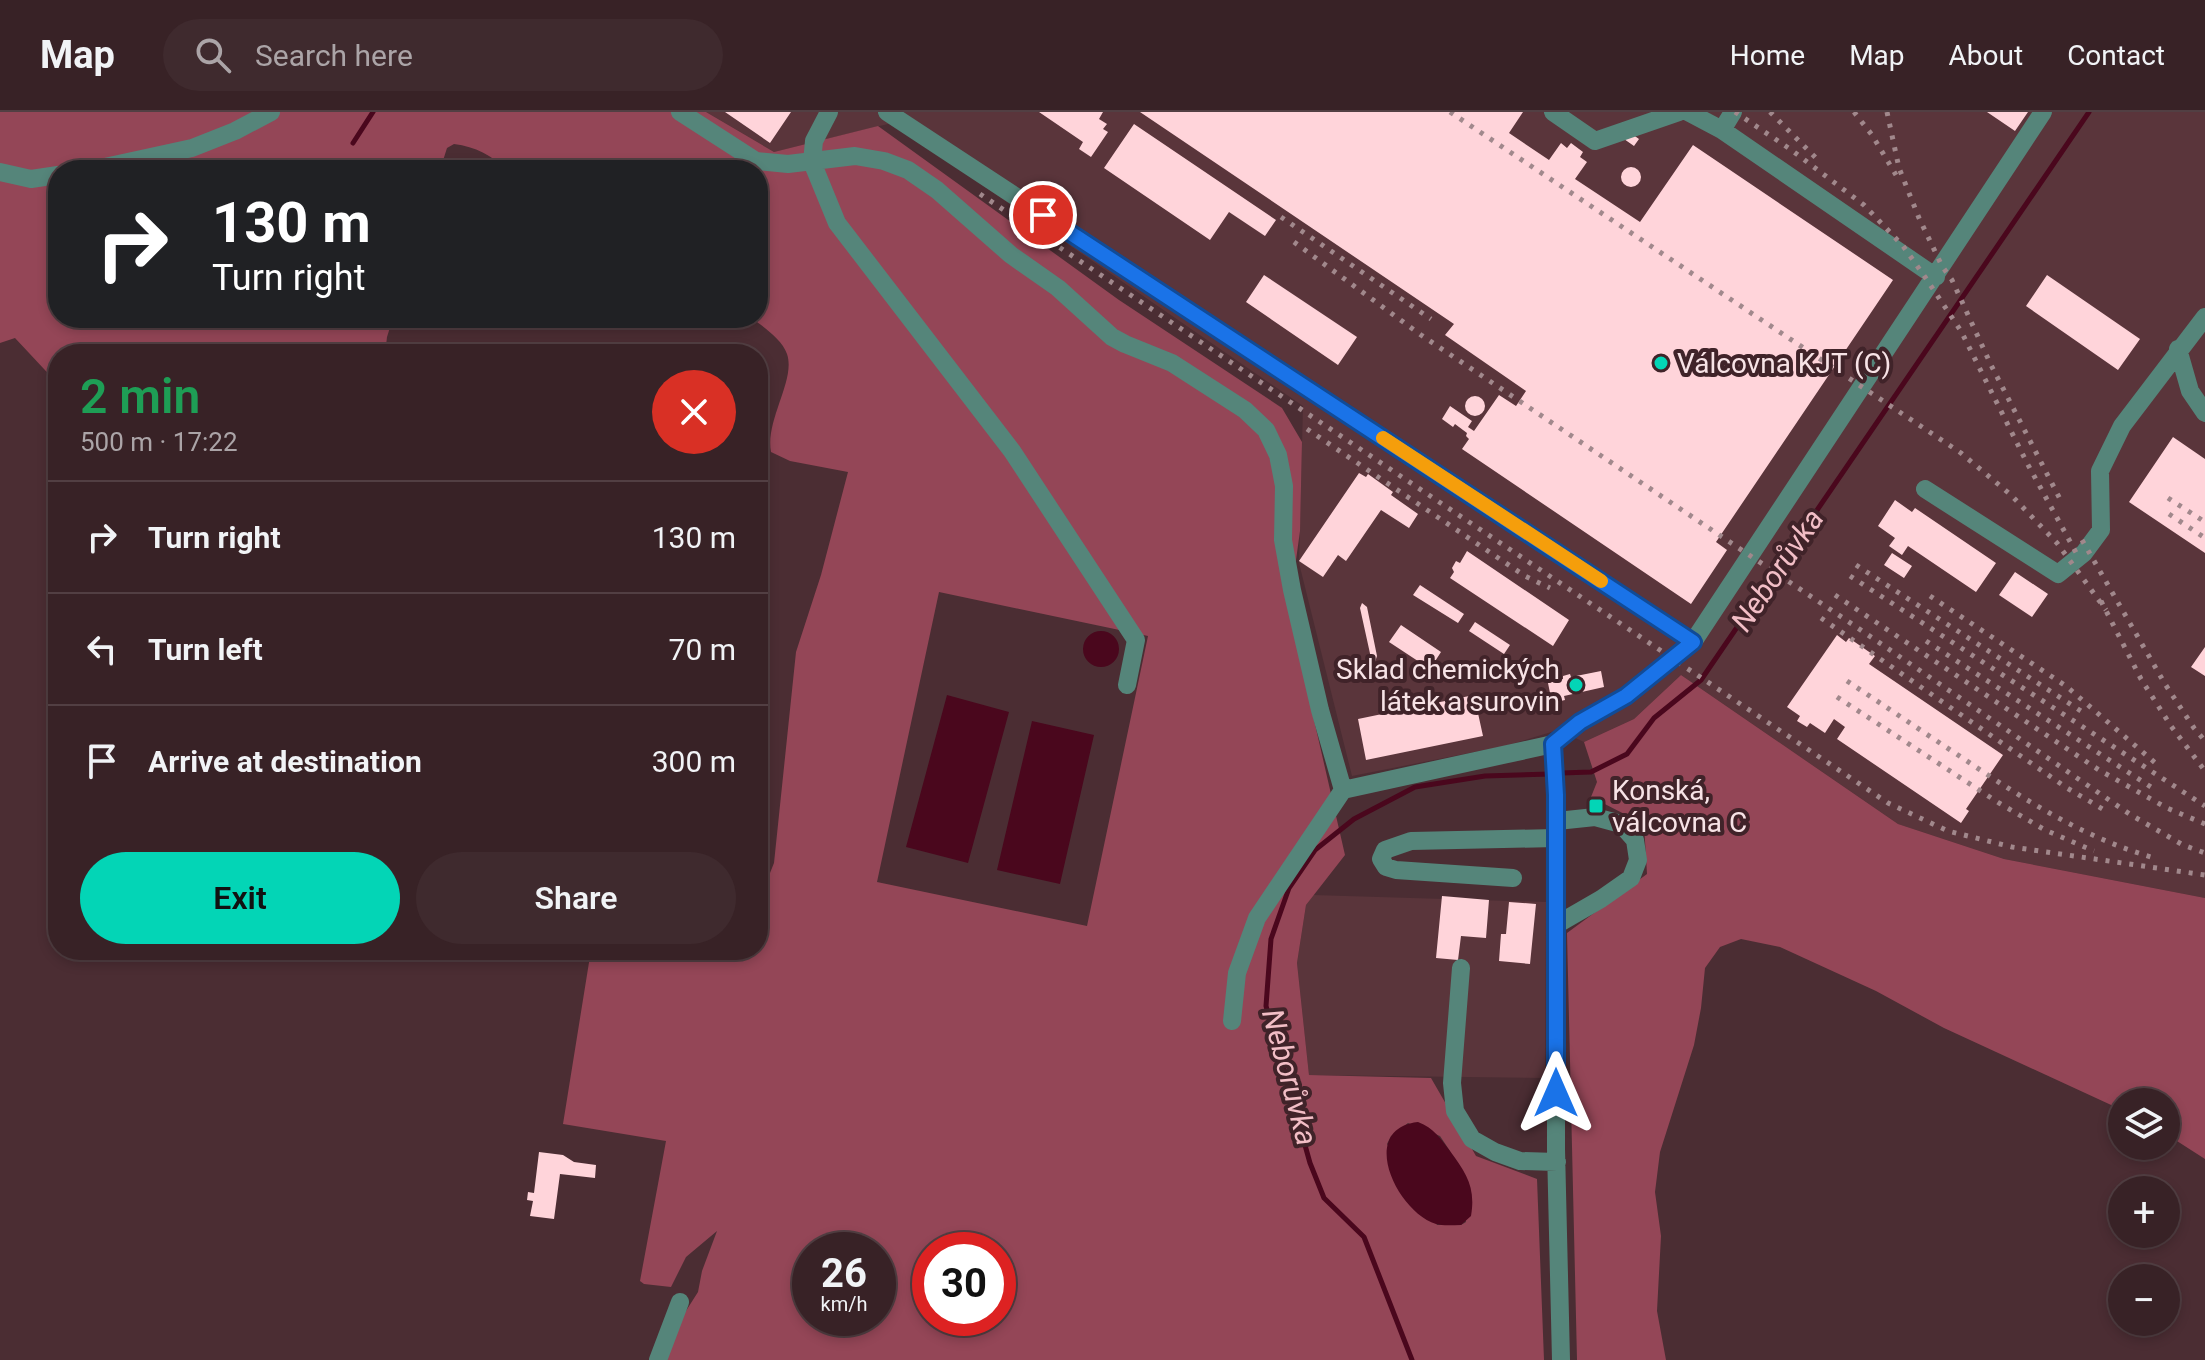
<!DOCTYPE html>
<meta charset="utf-8">
<style>
:root{--surface:#382226;--page:#3f2a2e;--text:#f1f3f6;--muted:#aba4a7;--line:#523f43;--accent:#03d5b6}
body{margin:0;font-family:Roboto,sans-serif;background:var(--page);color:var(--text);height:100vh;display:flex;flex-direction:column;font-size:30px;white-space:nowrap}
*{box-sizing:border-box;margin:0}
p{font-size:26px;color:var(--muted)}
.icon{flex:none;width:44px;height:44px;fill:none;stroke:currentColor;stroke-width:2;stroke-linecap:round;stroke-linejoin:round}
.map{position:relative;flex:1;overflow:hidden}
.drawer{position:absolute;left:48px;top:232px;width:720px;height:616px;display:flex;flex-direction:column;background:var(--surface);border-radius:32px;box-shadow:0 4px 12px #0003,0 0 0 2px var(--line)}
.drawer>*{flex:none}
.guide{position:absolute;left:48px;top:48px;width:720px;height:168px;border-radius:32px;box-shadow:0 4px 12px #0003,0 0 0 2px var(--line);background:#202124;color:#fff;overflow:hidden}
.fabs{position:absolute;left:2108px;top:976px;display:grid;gap:16px}
.fabs a{display:grid;place-items:center;width:72px;height:72px;border-radius:50%;background:var(--surface);box-shadow:0 4px 12px #0003,0 0 0 2px var(--line);font-size:40px}
.speed{position:absolute;left:792px;top:1120px;display:flex;gap:16px;font-size:40px;font-weight:700;text-align:center}
.speed>*{display:grid;place-content:center;width:104px;height:104px;border-radius:50%;background:var(--surface);box-shadow:0 4px 12px #0003,0 0 0 2px var(--line);line-height:1}
.speed small{font-size:20px;font-weight:400}
.speed .limit{border:12px solid #d22;background:#fff;color:#111}
.pin{position:absolute;display:grid;place-items:center;width:68px;height:68px;color:#fff;margin:-34px;border:4px solid #fff;border-radius:50%;box-shadow:0 2px 8px #0007}
.me{position:absolute;width:88px;margin:-44px;rotate:0deg;stroke-linejoin:round;filter:drop-shadow(0 0 6px #0008)}
.turn{display:flex;align-items:center;gap:28px;height:168px;padding:0 32px;font-size:36px}
.turn .icon{width:104px;height:104px;stroke-width:2.5}
.turn b{display:block;font-size:56px;line-height:68px}
.round{display:grid;place-items:center;flex:none;width:84px;height:84px;border-radius:42px;background:var(--page)}
.overview{display:flex;align-items:center;justify-content:space-between;height:136px;padding:0 32px}
h1{font-size:48px;font-weight:600;line-height:60px;color:#1e9e55}
.cta{display:flex;gap:16px;margin-top:auto;padding:16px 32px}
.cta a{flex:1;height:92px;border-radius:48px;background:var(--accent);color:#111;font-size:32px;font-weight:600;line-height:92px;text-align:center}
.cta a+a{background:var(--page);color:var(--text)}
ul{padding:0;list-style:none}
li{display:flex;align-items:center;gap:24px;height:112px;padding:0 32px;border-top:2px solid var(--line)}
li div{flex:1}
li b{display:block;font-size:30px}
li em{font-style:normal}
header{display:flex;align-items:center;gap:48px;box-sizing:border-box;height:112px;padding:0 40px;background:var(--surface);border-bottom:2px solid var(--line)}
header strong{font-size:38px}
nav{display:flex;gap:44px;margin-inline-start:auto;font-size:28px}
.search{width:560px;height:72px;background:var(--page);display:flex;align-items:center;gap:20px;box-sizing:border-box;padding:0 28px;border-radius:44px;color:var(--muted);font-size:30px}
.map>svg:first-child{display:block}
.built{fill:#5a353b}
.green{fill:#944657;fill-rule:evenodd}
.water{fill:#4a071d}
.lines{fill:none;stroke-linecap:round;stroke-linejoin:round}
.stream{stroke:#4a071d;stroke-width:5}
.building{fill:#ffd4da}
.minor{stroke:#55857a;stroke-width:18}
.rail{stroke:#a1888c;stroke-width:5;stroke-dasharray:4 8;stroke-linecap:butt}
.route-casing{stroke:#114b97;stroke-width:20}
.route{stroke:#1a73e8;stroke-width:14}
.slow{stroke:#f59e0b;stroke-width:14}
.poi-dot{fill:#03d5b6;stroke:#402329;stroke-width:3}
.labels{text-anchor:middle;dominant-baseline:central;stroke-width:8;stroke-linejoin:round;paint-order:stroke}
.poi-label{font-size:28px;fill:#f7e3e6;stroke:#402329;text-anchor:start}
.water-label{font-size:30px;font-style:italic;fill:#f2bec6;stroke:#402329}
</style>
<header>
<strong>Map</strong>
<div class="search"><svg class="icon" aria-label="search" viewBox="0 0 24 24"><circle cx="10" cy="10" r="6"/><path d="M15 15l6 6"/></svg>Search here</div>
<nav><a>Home</a><a>Map</a><a>About</a><a>Contact</a></nav>
</header>
<div class="map">
<svg width="2205" height="1248" viewBox="0 0 2205 1248">
<rect width="100%" height="100%" fill="#4b2d33"/>
<!-- built -->
<path class="built" d="M706,0H2205V786L2004,747L1898,712L1681,563L1634,607L1584,630L1558,618L1505,634L1352,664L1299,451L1303,294L892,11L774,40Z
M1313,783L1546,790L1545,966L1309,963L1297,851L1306,793Z"/>
<!-- green -->
<path class="green" d="M0,0H706L774,40L878,14L1119,188L1282,296L1302,330L1300,419L1289,499L1345,743L1306,793L1297,851L1309,963L1431,966L1476,1044L1537,1067L1544,1248H665L684,1202L698,1180L702,1159L717,1119L686,1145L671,1175L644,1172L640,1169L666,1029L563,1012L591,838H758V766L770,761L774,751L796,540L821,463L848,360L790,349L771,340C765,308 796,268 787,242C782,227 763,215 752,206H758V58H507C491,43 476,35 454,32L447,36L440,58H58V206H393L387,225L385,242H335L291,235L282,242H58V272L15,226L0,231ZM939,480L1148,524L1087,814L877,770ZM1408,1011L1440,1024L1450,1039L1466,1110L1461,1113H1437L1387,1032L1391,1024ZM810,1138H878V1206H810ZM930,1138H998V1206H930Z
M1681,563L1898,712L2004,747L2205,786V1047L2166,1022V990H2122V998L1944,916L1876,879L1780,835L1741,827L1720,835L1705,856L1701,896L1694,933L1660,1040L1655,1080L1661,1124L1657,1199L1666,1248H1577L1567,821L1647,762L1644,712L1591,685L1597,670L1584,630L1634,607Z"/>
<!-- water -->
<path class="water" d="M1083 537a18 18 0 1 1 36 0a18 18 0 1 1-36 0Z
M947,583L1009,600L968,751L906,735Z
M1032,609L1094,623L1060,772L997,758Z
M1418,1010C1434,1016 1440,1026 1450,1039C1466,1061 1476,1075 1471,1104L1461,1113C1453,1113 1443,1114 1436,1112C1397,1100 1357,1017 1418,1010Z"/>
<g class="lines">
<!-- stream -->
<path class="stream" d="M353,31L373,0
M1561,661L1591,660L1627,642L1654,606L1701,568L2089,0
M1412,1248L1364,1125L1324,1086L1310,1051L1266,894L1271,827L1289,776L1315,738L1354,707L1415,675L1485,664L1551,662"/>
</g>
<!-- building -->
<path class="building" d="M725,0H791L770,31Z
M1039,0H1103L1099,7L1107,12L1103,17L1108,20L1091,45L1079,37L1083,30Z
M1140,0H1523L1509,21L1549,48L1561,31L1567,36L1571,31L1583,40L1580,45L1587,50L1575,67L1640,110L1693,33L1893,168L1716,430L1727,438L1691,492L1462,337L1469,327L1466,324L1467,321L1455,312L1453,315L1442,307L1450,294L1472,309L1468,315L1474,319L1499,283L1516,294L1526,279L1445,223L1454,212Z
M1987,0H2028L2015,19Z
M1134,12L1276,108L1265,124L1229,100L1210,128L1104,56Z
M1629,20L1639,27L1634,34L1624,27Z
M1621 65a10 10 0 1 1 20 0a10 10 0 1 1-20 0Z
M1264,163L1357,225L1338,253L1246,190Z
M2047,163L2140,227L2118,258L2026,194Z
M1465 294a10 10 0 1 1 20 0a10 10 0 1 1-20 0Z
M2173,325L2205,347V441L2129,390Z
M1359,361L1366,365L1368,362L1393,380L1391,383L1418,402L1409,416L1381,398L1346,449L1338,443L1323,465L1299,449Z
M1895,388L1912,400L1915,396L1996,451L1976,480L1908,434L1902,443L1889,434L1895,426L1878,414Z
M1467,439L1569,508L1553,534L1450,466L1454,460L1452,456L1456,449L1460,451Z
M1892,441L1912,454L1904,466L1884,453Z
M2015,460L2048,482L2032,505L1999,483Z
M1420,473L1464,502L1458,511L1413,483Z
M1362,491L1367,495L1377,544L1375,550L1371,546L1360,496Z
M1475,510L1510,533L1504,542L1469,519Z
M1401,513L1441,540L1430,557L1389,530Z
M1837,523L1846,530L1849,526L1875,544L1869,552L2003,643L1966,697L1969,699L1961,711L1837,627L1845,615L1834,607L1825,621L1810,611L1807,615L1797,609L1800,604L1787,595Z
M2205,535V564L2191,555Z
M1601,559L1604,575L1564,584L1565,588L1552,591L1548,571L1563,567V564L1570,562L1571,565Z
M1474,583L1483,624L1366,648L1358,607Z
M1442,784L1489,788L1486,826L1461,824L1458,848L1436,846Z
M1509,790L1536,792L1530,852L1499,849L1501,822H1506Z
M539,1040L563,1043L574,1050L596,1053L595,1066L560,1062L554,1107L530,1104L533,1089L527,1088L528,1080L534,1081Z"/>
<g class="lines">
<!-- minor -->
<path class="minor" d="M680,0L756,49L788,52L855,44L884,49L908,58L937,78L1011,143L1058,176L1112,225L1125,232L1172,251L1245,298L1266,318L1278,343L1284,374L1283,428L1292,478L1320,598L1343,678L1553,632
M829,0L814,29L812,50L837,111L1012,339L1136,528L1127,573
M887,0L1693,530
M1553,0L1595,29L1679,0
M1688,0L1722,18L1936,165
M1722,18L1733,0
M91,58L192,36L235,19L271,0
M0,60L31,67L58,63
M2178,237L2190,279L2205,301
M1925,377L2058,462L2084,441L2101,418L2100,359L2122,314L2205,205
M1513,766L1396,758L1386,755L1381,747L1385,738L1411,729L1556,726
M1556,813L1601,787L1631,766L1638,748L1635,728L1621,712L1595,705L1557,709
M1461,856L1452,971L1455,999L1472,1027L1495,1040L1520,1049L1557,1050
M1232,909L1237,861L1257,806L1343,678
M658,1248L680,1190
M1561,1248L1556,1037V683L1553,632L1580,610L1626,584L1693,530L2043,0"/>
<!-- rail -->
<path class="rail" d="M1450,0L1961,341L2011,383L2057,431L2106,498
M1735,0L1790,37L1864,93L1903,134L1925,165L1961,219L2027,351L2079,446
M1770,0L1818,48
M1854,0L1872,23L1896,63
M1887,0L1899,56L1919,106L1942,154L1952,168L1991,253L2061,389
M980,82L1888,691L1948,719L2012,735L2205,763
M1281,105L1431,207
M1294,130L1421,223L1852,512L2131,703L2183,733L2205,741
M1307,317L1525,464L1550,476
M2168,386L2205,410
M2169,402L2205,426
M2082,428L2165,572L2194,616L2205,629
M1856,453L2084,601
M1850,464L2205,694
M1835,483L2099,658L2167,696L2205,712
M1930,484L2066,574L2160,655
M2101,489L2141,567L2171,614L2205,659
M1821,506L2067,676L2106,699
M1926,529L2154,677
M1847,569C1885,594 1923,620 1961,645C2023,687 2085,727 2158,747
M1837,585L1999,691L2045,718L2094,739"/>
</g>
<g class="lines">
<!-- route casing -->
<g class="route-casing">
<path id="route" d="M1043,103L1693,530L1626,584L1580,610L1553,632L1556,683V981"/>
</g>
<!-- route -->
<use href="#route" class="route"/>
<!-- slow -->
<path class="slow" d="M1383,326L1601,469"/>
</g>
<!-- markers -->
<g class="poi-dot">
<circle cx="1661" cy="251" r="8"/>
<circle cx="1576" cy="573" r="8"/>
<rect x="1588" y="686" width="16" height="16" rx="4"/>
</g>
<g class="labels">
<!-- poi labels -->
<g class="poi-label">
<text x="1677" y="251">Válcovna KJT (C)</text>
<text x="1560" y="557" text-anchor="end">Sklad chemických<tspan x="1560" dy="32">látek a surovin</tspan></text>
<text x="1612" y="678">Konská,<tspan x="1612" dy="32">válcovna C</tspan></text>
</g>
<!-- water labels -->
<g class="water-label">
<text transform="translate(1777 458) rotate(-56)">Neborůvka</text>
<text transform="translate(1290 965) rotate(75)">Neborůvka</text>
</g>
</g>
</svg>
<div class="fabs">
<a><svg class="icon" aria-label="layers" viewBox="0 0 24 24"><path d="M12 4l9 5-9 5-9-5zM3 14l9 5 9-5"/></svg></a>
<a>+</a>
<a>−</a>
</div>
<div class="speed"><div>26<small>km/h</small></div><div class="limit">30</div></div>
<div class="pin" style="left:1043px;top:103px;background:#d93025"><svg class="icon" aria-label="arrive" viewBox="0 0 24 24"><path d="M6 21V4h12l-3 4 3 4H6"/></svg></div>
<svg class="me" style="left:1556px;top:981px" viewBox="-20 -20 40 40"><path d="M0-17L14 15 0 8-14 15z" fill="#1a73e8" stroke="#fff" stroke-width="4"/></svg>
<div class="guide">
<div class="turn"><svg class="icon" aria-label="right" viewBox="0 0 24 24"><path d="M7 20v-9h11M14 6l5 5-5 5"/></svg><div><b>130 m</b>Turn right</div></div>
</div>
<section class="drawer">
<div class="overview"><div><h1>2 min</h1><p>500 m · 17:22</p></div><a class="round" style="background:#d93025;color:#fff"><svg class="icon" aria-label="close" viewBox="0 0 24 24"><path d="M6 6l12 12M18 6L6 18"/></svg></a></div>
<ul>
<li><svg class="icon" aria-label="right" viewBox="0 0 24 24"><path d="M7 20v-9h11M14 6l5 5-5 5"/></svg><div><b>Turn right</b></div><em>130 m</em></li>
<li><svg class="icon" aria-label="left" viewBox="0 0 24 24"><path d="M17 20v-9H6M10 6l-5 5 5 5"/></svg><div><b>Turn left</b></div><em>70 m</em></li>
<li><svg class="icon" aria-label="arrive" viewBox="0 0 24 24"><path d="M6 21V4h12l-3 4 3 4H6"/></svg><div><b>Arrive at destination</b></div><em>300 m</em></li>
</ul>
<div class="cta"><a>Exit</a><a>Share</a></div>
</section>
</div>
